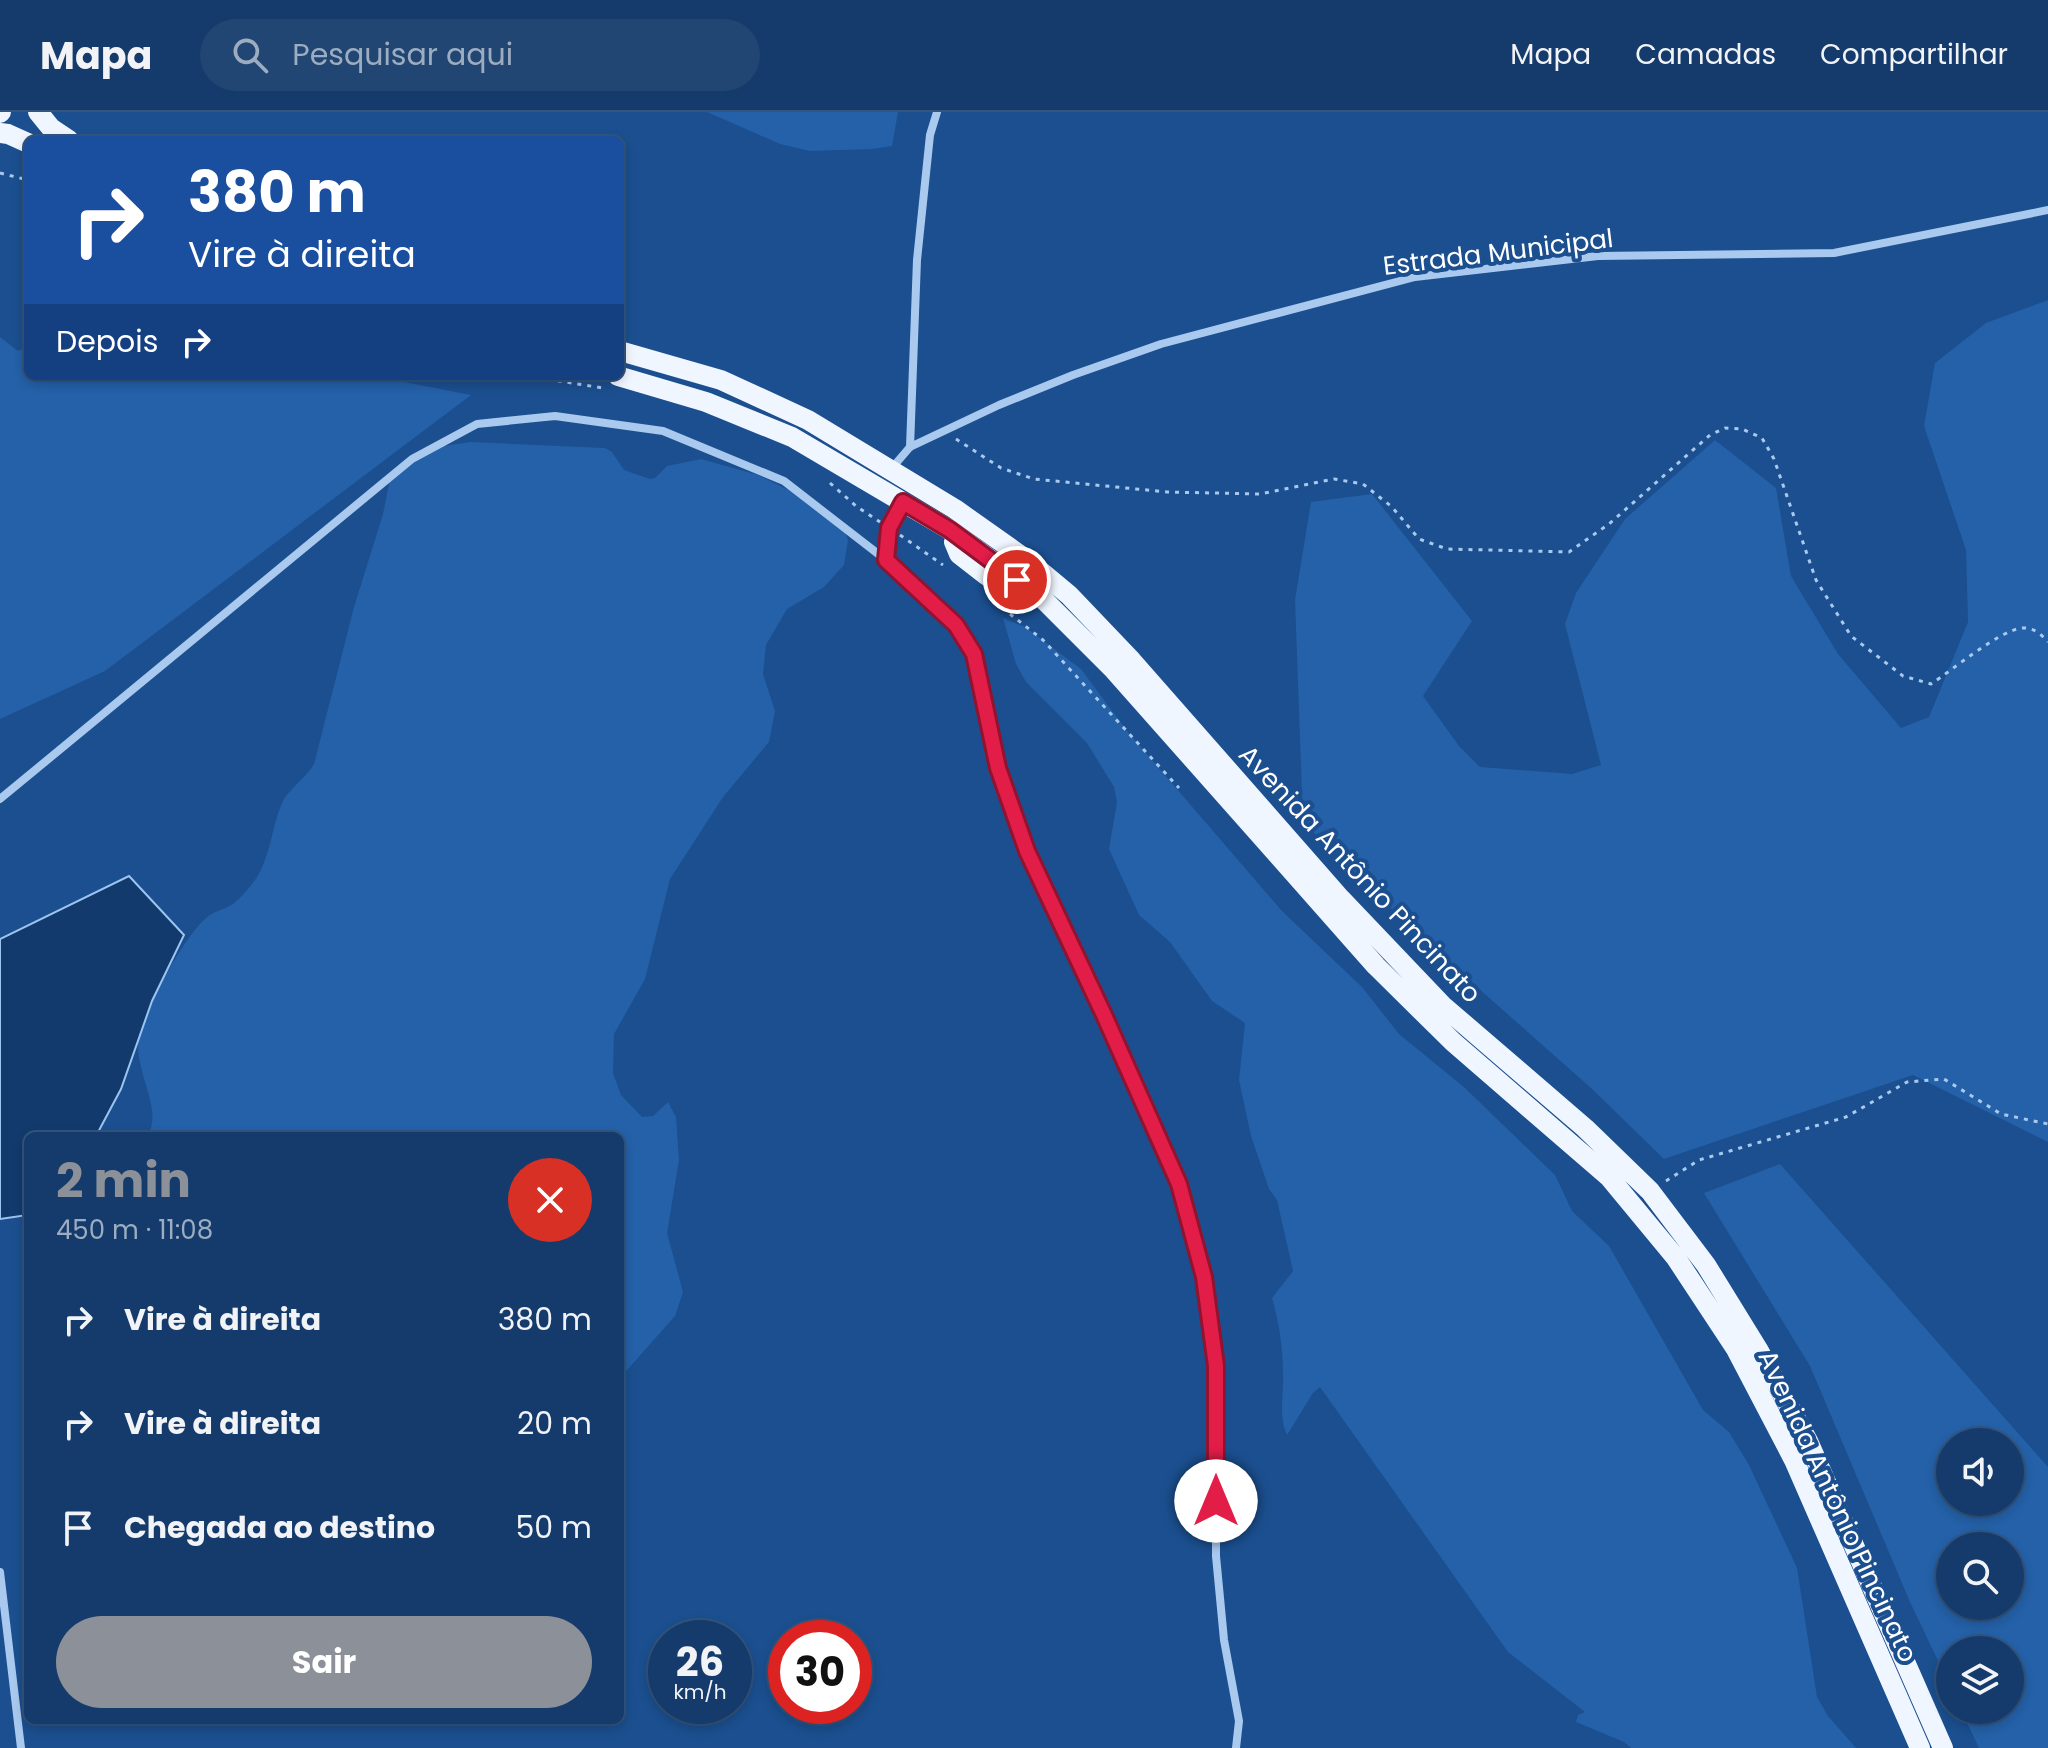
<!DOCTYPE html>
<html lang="pt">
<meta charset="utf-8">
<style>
:root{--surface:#143b6b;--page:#214673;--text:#f1f3f6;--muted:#9dadc1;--line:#33557e;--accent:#8c9099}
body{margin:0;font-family:Poppins,sans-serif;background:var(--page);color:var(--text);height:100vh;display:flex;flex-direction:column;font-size:30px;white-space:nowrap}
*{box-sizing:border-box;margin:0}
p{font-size:26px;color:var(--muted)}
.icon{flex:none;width:44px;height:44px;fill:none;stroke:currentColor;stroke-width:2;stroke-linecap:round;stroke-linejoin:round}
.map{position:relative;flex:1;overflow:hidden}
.panel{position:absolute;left:24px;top:1020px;width:600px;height:592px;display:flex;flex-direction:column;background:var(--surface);border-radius:12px;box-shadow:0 4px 12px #0003,0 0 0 2px var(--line)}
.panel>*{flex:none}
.top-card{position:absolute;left:24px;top:24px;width:600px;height:244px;border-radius:12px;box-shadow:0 4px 12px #0003,0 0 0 2px var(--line);background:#1a4fa0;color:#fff;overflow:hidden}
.tools{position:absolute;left:1936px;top:1316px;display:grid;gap:16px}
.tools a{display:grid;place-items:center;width:88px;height:88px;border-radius:50%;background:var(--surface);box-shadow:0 4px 12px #0003,0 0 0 2px var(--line);font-size:40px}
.speed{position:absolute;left:648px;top:1508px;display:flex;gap:16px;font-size:40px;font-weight:700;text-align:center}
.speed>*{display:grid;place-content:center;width:104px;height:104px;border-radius:50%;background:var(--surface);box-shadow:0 4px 12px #0003,0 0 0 2px var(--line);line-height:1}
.speed small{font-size:20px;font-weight:400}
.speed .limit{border:12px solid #d22;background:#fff;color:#111}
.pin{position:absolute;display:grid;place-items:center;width:68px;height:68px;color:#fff;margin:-34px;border:4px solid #fff;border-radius:50%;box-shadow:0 2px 8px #0007}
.me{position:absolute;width:88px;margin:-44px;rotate:0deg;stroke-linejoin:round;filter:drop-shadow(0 0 6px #0008)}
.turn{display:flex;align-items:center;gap:28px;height:168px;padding:0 32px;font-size:36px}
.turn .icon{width:104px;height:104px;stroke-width:2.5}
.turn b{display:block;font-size:56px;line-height:68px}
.then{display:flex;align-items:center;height:76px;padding:0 32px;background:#0003;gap:16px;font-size:30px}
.round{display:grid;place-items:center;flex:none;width:84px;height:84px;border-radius:42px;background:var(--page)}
.headline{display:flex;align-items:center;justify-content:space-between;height:136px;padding:0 32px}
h1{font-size:48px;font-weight:700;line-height:60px;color:var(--accent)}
.action{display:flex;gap:16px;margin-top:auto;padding:16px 32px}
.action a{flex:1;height:92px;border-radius:48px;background:var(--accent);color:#fff;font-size:32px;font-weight:700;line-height:92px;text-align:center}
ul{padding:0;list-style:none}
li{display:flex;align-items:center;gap:24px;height:104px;padding:0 32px}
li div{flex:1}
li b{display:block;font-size:30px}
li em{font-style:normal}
header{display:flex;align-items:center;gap:48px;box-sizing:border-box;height:112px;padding:0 40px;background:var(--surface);border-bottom:2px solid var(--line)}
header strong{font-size:38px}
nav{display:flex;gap:44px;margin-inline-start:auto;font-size:28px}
.search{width:560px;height:72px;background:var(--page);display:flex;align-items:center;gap:20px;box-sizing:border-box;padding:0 28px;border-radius:44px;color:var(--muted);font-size:30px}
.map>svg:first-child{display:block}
.green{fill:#2461a8;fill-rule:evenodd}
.water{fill:#123a6d;stroke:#9cc4f0;stroke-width:2}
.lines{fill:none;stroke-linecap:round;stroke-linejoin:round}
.path{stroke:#a9c9ee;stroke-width:3;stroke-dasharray:4 6;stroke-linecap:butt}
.minor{stroke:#a9c9ee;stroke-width:8}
.primary{stroke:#f0f6ff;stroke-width:20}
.route-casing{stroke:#92132f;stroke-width:20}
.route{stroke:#e11d48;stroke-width:14}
.labels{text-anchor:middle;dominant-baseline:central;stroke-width:8;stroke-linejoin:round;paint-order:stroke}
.street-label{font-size:26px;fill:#fff;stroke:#1b4f8f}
</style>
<header>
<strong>Mapa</strong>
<div class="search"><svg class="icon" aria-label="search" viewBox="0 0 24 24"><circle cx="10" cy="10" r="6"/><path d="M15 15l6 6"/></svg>Pesquisar aqui</div>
<nav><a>Mapa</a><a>Camadas</a><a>Compartilhar</a></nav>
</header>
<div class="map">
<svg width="2048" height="1636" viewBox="0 0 2048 1636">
<rect width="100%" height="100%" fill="#1b4f8f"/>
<!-- green -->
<path class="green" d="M707,0H898L892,34L872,37L810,39L780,32Z
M2048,188V1030L1913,963L1664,1047L1591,976L1417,822L1303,710L1295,488L1311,390L1372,382L1472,509L1423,584L1459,634L1480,655L1572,662L1601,653L1565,512L1576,481L1625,407L1715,328L1776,376L1791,464L1838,542L1901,616L1929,605L1968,510L1966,438L1924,314L1935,251L1986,211Z
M0,225L18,239L28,235V264H373L471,283L105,559L0,607Z
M471,330L605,336L612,340L624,358L650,367L655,366L667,354L701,347L758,363L813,390L840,408L848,428L844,453L824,475L787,497L766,533L763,562L775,599L769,630L723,685L670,767L645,867L614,922L613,961L621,983L642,1005L653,1004L668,990L676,1005L679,1048L667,1121L683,1180L675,1204L620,1266V1024H147C165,999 132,957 139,923C146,895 184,825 206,806C213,799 224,798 233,792C241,786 252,773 257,765C271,743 272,712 283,689C288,678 305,667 314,652L354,495L383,402L390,367L430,336Z
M1003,506L1025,515L1081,557L1127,619L1282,799L1362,875L1399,922L1465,976L1555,1063L1572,1099L1609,1134L1703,1298L1729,1320L1749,1353L1797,1456L1817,1585L1828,1604L1856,1636H1631L1624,1630L1576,1610L1578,1603L1585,1600L1508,1540L1320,1275L1313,1281L1287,1323C1278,1303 1284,1283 1283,1261C1283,1236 1279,1210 1272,1186L1293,1159L1277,1088L1269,1077L1251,1024L1239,968L1245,911L1212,889L1170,830L1139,803L1109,737L1117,690L1114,675L1087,631L1026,570L1016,552Z
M1780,1052L2048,1355V1636H1979L1961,1598H2010V1538H1950V1574L1910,1490L1810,1254L1704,1081ZM2010,1330V1390H1950V1330ZM2010,1434V1494H1950V1434Z"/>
<!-- water -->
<path class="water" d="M129,764L184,823L152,889L121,977L96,1024H28V1103L0,1107V827Z"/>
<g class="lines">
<!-- path -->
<path class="path" d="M0,61L28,68
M528,264L603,276
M956,327L1001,356L1034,367L1167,380L1260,382L1334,367L1363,372L1392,395L1419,427L1447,437L1569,440L1609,412L1710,323L1725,316L1742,317L1762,326L1774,347L1816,468L1851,524L1903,564L1931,572C1951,559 2000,518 2022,516C2033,515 2041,522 2048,530
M830,371L856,394L880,410
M900,423L943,453
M1010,502L1043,528L1179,676
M1666,1069L1699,1048L1846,1005L1907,970L1944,967L2001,1002L2048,1012"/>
<!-- minor -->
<path class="minor" d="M910,335L917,148L930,23L937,0
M892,356L910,335L999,293L1073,263L1161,232L1415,165L1598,144L1834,141L2048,98
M903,390L889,416L886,448L956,513L974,542L998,656L1027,739L1104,903L1179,1072L1204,1165L1216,1254V1444L1224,1528L1239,1609L1236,1636
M0,687L412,347L477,312L555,304L663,319L784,369L886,448
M0,1460L21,1636"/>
<!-- primary -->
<path class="primary" d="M38,0L51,16L69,28
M0,1L1,0
M0,21L8,22L28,31
M620,239L721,268L808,308L955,397L1027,448L1069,483L1132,549L1341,787L1442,893L1585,1016L1650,1079L1706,1153L1759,1239L1808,1329L1943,1636
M618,264L706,290L792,325L950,418L1040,484L1114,558L1376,854L1453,930L1609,1065L1676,1146L1736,1237L1794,1348L1920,1636
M954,430L959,442L986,463L1015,483L1028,484"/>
</g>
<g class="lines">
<!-- route casing -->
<g class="route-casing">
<path id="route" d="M1017,468L950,418L903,390L889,416L886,448L956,513L974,542L998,656L1027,739L1104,903L1179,1072L1204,1165L1216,1254V1389"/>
</g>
<!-- route -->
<use href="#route" class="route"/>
</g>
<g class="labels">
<!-- street labels -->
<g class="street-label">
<text transform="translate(1498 140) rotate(-7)">Estrada Municipal</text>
<text transform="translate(1360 762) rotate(47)">Avenida Antônio Pincinato</text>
<text transform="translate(1838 1394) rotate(65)">Avenida Antônio Pincinato</text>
</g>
</g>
</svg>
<div class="tools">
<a><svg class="icon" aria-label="sound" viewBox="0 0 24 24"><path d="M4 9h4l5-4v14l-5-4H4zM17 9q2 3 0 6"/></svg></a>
<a><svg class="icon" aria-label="search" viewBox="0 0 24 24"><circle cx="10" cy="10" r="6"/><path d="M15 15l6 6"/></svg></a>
<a><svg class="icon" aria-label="layers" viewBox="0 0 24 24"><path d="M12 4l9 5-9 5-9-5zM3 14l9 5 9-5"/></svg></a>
</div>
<div class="speed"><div>26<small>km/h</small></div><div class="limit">30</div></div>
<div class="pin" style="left:1017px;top:468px;background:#d93025"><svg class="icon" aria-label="arrive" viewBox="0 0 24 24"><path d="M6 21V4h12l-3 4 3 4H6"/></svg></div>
<svg class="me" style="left:1216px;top:1389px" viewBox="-20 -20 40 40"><circle r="19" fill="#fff"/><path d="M0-13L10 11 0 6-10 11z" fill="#e11d48"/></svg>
<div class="top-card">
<div class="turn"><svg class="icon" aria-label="right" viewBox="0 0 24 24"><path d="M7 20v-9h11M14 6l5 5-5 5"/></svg><div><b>380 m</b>Vire à direita</div></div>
<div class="then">Depois<svg class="icon" aria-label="right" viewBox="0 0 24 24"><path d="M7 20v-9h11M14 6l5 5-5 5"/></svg></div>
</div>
<section class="panel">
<div class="headline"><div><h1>2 min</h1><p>450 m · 11:08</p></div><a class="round" style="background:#d93025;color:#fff"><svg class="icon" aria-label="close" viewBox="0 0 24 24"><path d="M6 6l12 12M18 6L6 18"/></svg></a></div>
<ul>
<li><svg class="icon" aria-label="right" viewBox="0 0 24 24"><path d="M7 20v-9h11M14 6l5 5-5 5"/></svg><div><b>Vire à direita</b></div><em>380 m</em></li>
<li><svg class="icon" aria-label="right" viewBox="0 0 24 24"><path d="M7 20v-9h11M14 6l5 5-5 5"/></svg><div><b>Vire à direita</b></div><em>20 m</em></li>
<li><svg class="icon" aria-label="arrive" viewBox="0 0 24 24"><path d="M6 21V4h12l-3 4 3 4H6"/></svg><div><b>Chegada ao destino</b></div><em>50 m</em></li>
</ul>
<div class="action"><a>Sair</a></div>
</section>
</div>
